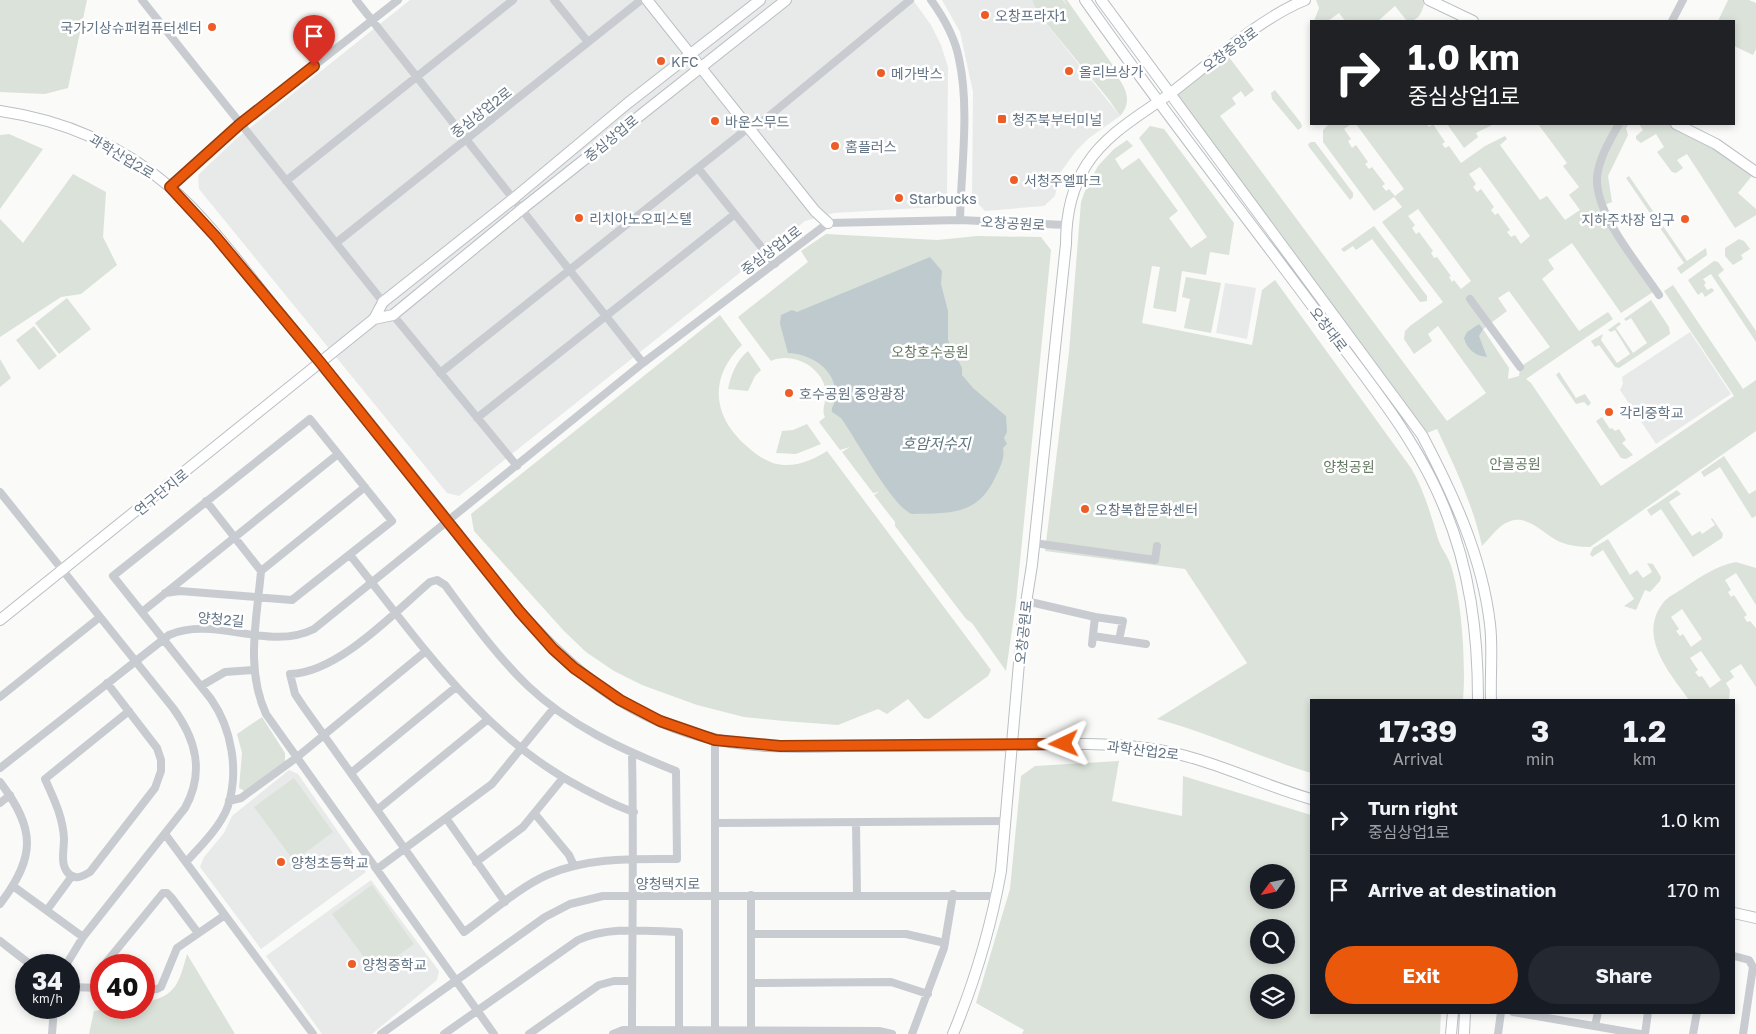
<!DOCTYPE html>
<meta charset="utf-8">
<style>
:root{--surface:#171b24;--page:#242831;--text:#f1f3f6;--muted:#9ea1a6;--line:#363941;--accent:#ea580c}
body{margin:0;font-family:"Golos Text","Noto Sans KR",sans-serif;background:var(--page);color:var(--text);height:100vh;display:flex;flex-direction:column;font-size:19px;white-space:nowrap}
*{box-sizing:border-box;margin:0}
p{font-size:16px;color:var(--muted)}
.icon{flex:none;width:28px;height:28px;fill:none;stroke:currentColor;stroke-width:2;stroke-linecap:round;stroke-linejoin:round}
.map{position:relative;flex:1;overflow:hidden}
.sheet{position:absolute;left:1310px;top:699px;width:425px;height:315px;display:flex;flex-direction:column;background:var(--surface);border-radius:0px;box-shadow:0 2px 8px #0003}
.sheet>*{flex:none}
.top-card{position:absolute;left:1310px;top:20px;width:425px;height:105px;border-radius:0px;box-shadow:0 2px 8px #0003;background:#202124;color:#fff;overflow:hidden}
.needle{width:32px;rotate:237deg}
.fabs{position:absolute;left:1250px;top:864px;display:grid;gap:10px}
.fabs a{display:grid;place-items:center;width:45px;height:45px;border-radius:50%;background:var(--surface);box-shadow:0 2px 8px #0003;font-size:25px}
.speed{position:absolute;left:15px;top:954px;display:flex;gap:10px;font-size:25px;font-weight:700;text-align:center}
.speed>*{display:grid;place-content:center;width:65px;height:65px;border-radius:50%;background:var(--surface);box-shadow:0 2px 8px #0003;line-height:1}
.speed small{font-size:12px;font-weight:400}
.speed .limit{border:8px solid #d22;background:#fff;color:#111}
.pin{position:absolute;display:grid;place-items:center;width:42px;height:42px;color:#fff;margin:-51px -21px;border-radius:50% 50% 50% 0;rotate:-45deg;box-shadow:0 0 5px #0007}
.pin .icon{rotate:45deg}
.me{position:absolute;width:55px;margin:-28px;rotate:268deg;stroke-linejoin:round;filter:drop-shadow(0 0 4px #0008)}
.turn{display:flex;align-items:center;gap:18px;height:105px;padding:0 15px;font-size:22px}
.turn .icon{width:65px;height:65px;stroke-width:2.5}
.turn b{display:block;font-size:35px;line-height:42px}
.eta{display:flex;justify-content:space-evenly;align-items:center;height:85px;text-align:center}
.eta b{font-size:30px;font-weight:700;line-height:35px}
.button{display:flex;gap:10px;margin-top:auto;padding:10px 15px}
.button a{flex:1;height:58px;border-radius:30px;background:var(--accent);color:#fff;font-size:20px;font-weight:700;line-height:58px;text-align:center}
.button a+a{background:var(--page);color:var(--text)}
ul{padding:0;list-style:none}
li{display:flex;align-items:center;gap:15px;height:70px;padding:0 15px;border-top:1px solid var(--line)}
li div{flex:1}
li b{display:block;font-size:19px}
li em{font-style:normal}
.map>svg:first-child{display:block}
.built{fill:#e8e9e9}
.green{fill:#dbe2d9;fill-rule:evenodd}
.water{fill:#bfcacf}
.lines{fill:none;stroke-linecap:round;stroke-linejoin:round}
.secondary-casing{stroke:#babfc4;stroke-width:12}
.street{stroke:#c8ccd0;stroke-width:8}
.secondary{stroke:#fff;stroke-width:10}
.route-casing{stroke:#983908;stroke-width:12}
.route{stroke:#ea580c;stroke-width:9}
.poi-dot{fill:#ed5d25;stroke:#fff;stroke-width:2}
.labels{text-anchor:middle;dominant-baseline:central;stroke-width:5;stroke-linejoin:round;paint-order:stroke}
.poi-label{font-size:14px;fill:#637485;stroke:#fff;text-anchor:start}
.street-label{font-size:14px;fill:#637485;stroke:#fff}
.park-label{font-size:14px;fill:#667b63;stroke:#fff}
.water-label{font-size:15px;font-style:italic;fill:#5e747e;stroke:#fff}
</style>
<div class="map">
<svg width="1756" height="1034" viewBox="0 0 1756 1034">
<rect width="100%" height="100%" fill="#fafaf8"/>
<!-- built -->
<path class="built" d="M410,0H913L931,25L941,45L948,67L947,199L937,207L834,213L805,221L459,496L447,493L199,189L198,175L236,139Z
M942,0H1032L1037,12L1120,116L1089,138L1076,151L1060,173L1055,196L1044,206L985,211L972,197L973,92L960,32Z
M1225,283L1256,288L1247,339L1216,333Z
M1690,332L1731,394L1656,444L1620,390L1623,384L1622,377Z
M289,770L298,774L366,872L261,949L200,867L204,857L224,833L232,816Z
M371,880L439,971L437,980L372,1034H322L266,956Z"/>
<!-- green -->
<path class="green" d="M0,0H87L68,88L45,94L0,92Z
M1032,0H1063L1068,7L1064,0H1067L1119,74L1117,76C1127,90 1132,102 1120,116L1110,101L1037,12Z
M1316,0H1426C1421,11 1421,21 1407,21L1395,6L1378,21H1345L1339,13L1328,21H1314L1319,8Z
M1728,0H1749L1756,3V49L1753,55L1734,46V21H1718Z
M1225,52L1254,90L1245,97L1241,91L1232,98L1236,104L1220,116L1447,421L1486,393L1438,326L1428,334L1432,341L1414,354L1404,339L1405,331L1410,326L1443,302L1382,222L1402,207L1394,197L1374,211L1323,142V130L1329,124H1351L1344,129L1351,139L1348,141L1352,148L1356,145L1368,162L1365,164L1369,169L1372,167L1385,184L1382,186L1386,191L1389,189L1395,196L1404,189L1356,124H1427L1429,127L1433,124L1445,142L1442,144L1445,148L1449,146L1461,163L1485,146L1505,136L1507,139L1500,145L1540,200L1547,196L1565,220L1580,210L1569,195L1579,187L1563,166L1567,163L1538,124H1629L1626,128L1628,135L1608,176L1612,202L1602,206L1656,290L1621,313L1572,243L1548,260L1554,269L1542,279L1579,331L1608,312L1613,319L1526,379L1531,383L1601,486L1734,396L1664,291L1673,285L1743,389L1756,380V431L1590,547C1580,547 1570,546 1560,542C1544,535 1528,513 1508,522C1498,526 1490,538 1482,546C1473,505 1455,467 1437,429L1422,435L1169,94ZM1480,167L1530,236L1521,244L1515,235L1511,237L1507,232L1510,230L1498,213L1495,215L1491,210L1494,207L1481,189L1477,192L1473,187L1476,184L1469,174ZM1418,209L1471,281L1461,289L1454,280L1452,282L1449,277L1451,276L1437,257L1434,258L1431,253L1433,251L1419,232L1416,234L1412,228L1415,225L1408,216ZM1509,291L1550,347L1520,367L1519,376L1508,379L1509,368L1483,329L1507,311L1498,298Z
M1275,90L1301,123L1302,127L1298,130L1272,99L1271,93Z
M1447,124H1494L1476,133L1478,137L1464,148Z
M1639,124H1676L1755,172L1738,193L1756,209V215L1735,228L1687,154L1677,160L1683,168L1676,173L1672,172L1657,152L1664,147L1656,134L1641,143L1636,139V136L1643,130Z
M1150,126L1164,129L1234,223L1229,255L1210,252L1206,275L1182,271L1176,312L1153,308L1160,267L1152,266L1142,323L1252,345L1262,290L1275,280L1411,468C1424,490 1431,515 1438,539C1441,548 1447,555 1450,563C1462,597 1466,665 1463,700H1311V773C1259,757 1210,733 1157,719L1247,663L1185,569L1045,551L1069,352L1081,202L1086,188L1098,166L1114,149L1127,140L1133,146L1115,159L1122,170L1139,158L1178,211L1169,218L1191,248L1207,237L1139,138Z
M9,134L43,149L0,209V135Z
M1311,142H1315L1353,193V197L1350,200L1309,147L1308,144Z
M73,174L106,192L103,237L117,265L81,294L61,297L0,337V219L23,243Z
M1629,176L1687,261L1706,248L1707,255L1681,274L1677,268L1684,263L1626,178Z
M1374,226L1427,296V301L1420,302L1372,239L1356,250L1353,246L1344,252L1341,249Z
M826,234L937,240L977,236L1041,237L1051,250L1016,602L1006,671L972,623L966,619L895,526V522L874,495L879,492L873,493L842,452L850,447L840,450L819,422L825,417C821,409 826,403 826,394C825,368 793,351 771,361L738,317L808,262L801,251Z
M1739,239L1744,241L1750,249L1741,255L1743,259L1733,265L1725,256V248Z
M1714,261L1718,262L1724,270L1718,275L1756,331V342L1711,274L1703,279L1706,283L1704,285L1707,290L1712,288L1714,291L1705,297L1702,292L1698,295L1688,280Z
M1186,277L1221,283L1211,333L1184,328L1190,299L1182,297Z
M67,298L91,329L59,354L35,323Z
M1651,300L1669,327L1670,334L1619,368L1615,367L1599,345L1595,347L1591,341L1603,334L1601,340L1617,363L1630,354L1615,330L1611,332L1608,330L1619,322L1621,324L1616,328L1633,353L1647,343L1631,318L1626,321L1624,319Z
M720,315L742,345C707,379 713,419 750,449C759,457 772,465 784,465C799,466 815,459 827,451L991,670L988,676L929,719L924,718L908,699L887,714L878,709L838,725L784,721L744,717L697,705L642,685L614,671L586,652L564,631L474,531L471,514Z
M34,326L57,356L39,370L16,340Z
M748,351L761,370L755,376L748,391L728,389C731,375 736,361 748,351Z
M0,359L11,378L0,387Z
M1559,372L1576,398L1585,394L1591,403L1588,406L1584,402L1576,404L1556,375Z
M1602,417L1610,429L1612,428L1615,431L1619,429L1626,440L1622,443L1633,455L1626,459L1621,458L1596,421Z
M807,424L821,444L796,454L776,453L782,431L793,430Z
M1724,456L1749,494L1756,490V516L1752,518L1720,467L1704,477L1701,472Z
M1677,490L1681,494L1669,502L1692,536L1700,531L1702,534L1715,525L1711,519L1712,518L1723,534L1722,538L1693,557L1661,509L1651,516L1647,510Z
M1608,539L1630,575L1637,570L1643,578L1652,572L1647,563L1653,564L1661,577L1660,581L1650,592L1645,590L1636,610L1624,606L1634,599L1603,550L1592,557L1590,554L1593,548Z
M1736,562L1756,568V605L1736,573L1725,580L1731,590L1728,592L1731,597L1734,595L1747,615L1744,617L1747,622L1750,621L1756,628V687L1741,664L1730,671L1734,677L1726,683L1730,690L1729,700H1689C1670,673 1637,637 1663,603C1667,597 1678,592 1685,587C1702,576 1716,566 1736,562ZM1682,609L1702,639L1691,647L1683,634L1680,636L1676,631L1679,629L1671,617ZM1701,651L1721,680L1710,688L1702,676L1699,677L1695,672L1698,670L1690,658Z
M262,717L285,753V762L246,792L239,788L242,753L237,734Z
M1119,761L1112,801L1182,816L1183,776L1311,815V1012L1441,1013L1440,1034H1022L1024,1030L976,1003L1010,889L1021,776L1035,766ZM1286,872V900H1259V872ZM1259,928H1286V955H1259ZM1286,982V1010H1259V982Z
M294,778L333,832L294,861L254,807Z
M372,885L414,944L375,972L332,914Z
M187,954L235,1034H89L94,1011L112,1008H144V1002C176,997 179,983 187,954Z"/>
<!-- water -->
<path class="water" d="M930,257L942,271L941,284L948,311V340L962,368V375L973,388L1006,416L1007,432L1004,438L1007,444L1003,448C1005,459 1000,467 995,478C977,516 949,513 912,514C893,508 855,437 841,418L832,412C831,407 834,405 835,401C840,372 813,354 788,353L780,324L781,315L792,310L797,312Z
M1479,324L1483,329L1479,336L1487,357C1475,356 1467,349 1464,338L1467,332Z"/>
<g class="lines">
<!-- secondary casing -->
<g class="secondary-casing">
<path id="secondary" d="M647,0L815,211L828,223
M1085,0C1159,106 1239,207 1316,311C1361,373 1415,435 1444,507C1470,569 1478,633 1478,700
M1101,0L1422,435C1453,494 1482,556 1490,624C1493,649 1490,675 1491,700
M1429,0L1473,21
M0,111C63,120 121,145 170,187C207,218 245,271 276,309C359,408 439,511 520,612C572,671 624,714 702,736C748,749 798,747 845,746C902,746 958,746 1015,745C1058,744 1102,742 1146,748C1203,755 1256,783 1311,799
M1676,124L1716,144L1756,172
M374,319L393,315L522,209L786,0
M0,620L374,319L383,302L513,199L628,103L760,0
M1734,913L1756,918
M953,1034C975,981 991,927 1001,871L1022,628L1032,565L1066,244C1066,216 1072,187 1087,164C1107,133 1142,114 1171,93C1209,64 1262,17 1305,0
M1451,1034L1453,1012
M1464,1034L1465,1012"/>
</g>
<!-- street -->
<path class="street" d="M142,0L383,302
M356,0L643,363
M554,0L588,42
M931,0C944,18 955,37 959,59C970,108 961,169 960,220
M1672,21L1683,0
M1619,124C1610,140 1599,158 1597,177C1595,215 1638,263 1659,295
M751,131L910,0
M698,168L775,264
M286,181L513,0
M170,187L240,124L398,0
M336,243L641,0
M1470,299L1520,367
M393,315L517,466
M440,373L748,128
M477,418L735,214
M0,492L173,708C196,739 205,772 185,808L83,937L66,965
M206,501L261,571L365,487
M1034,543L1155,560L1157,546
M350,555C419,641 482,736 582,788C599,797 615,806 634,812
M261,571C257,619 245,668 266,714L494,1034
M437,580L445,585C471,620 496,655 528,686C570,726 623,750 676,771L677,859C633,859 589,857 547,875C518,888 491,913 464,932L303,706L295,694L290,674C338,673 395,612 430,582Z
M165,593L180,591L292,600L392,521L310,419L113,576L211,699C232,729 239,771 228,806C221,826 201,846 186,862
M1026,601L1095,617L1092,644
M142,612L338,454
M1095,617L1123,621L1119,640
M1093,636L1146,644
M107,683L157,748L161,760V771L155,788L90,872C83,876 75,881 68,873C60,864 64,850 64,839C63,817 54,799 45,779L129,711
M201,686L225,672L253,670
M0,697L100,617
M0,768L169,635C215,615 269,652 314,629L643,363L828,223L960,220L1066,225
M351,773L456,687
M0,782C36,829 36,857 0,904
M229,801L241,798L296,758L426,651
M0,803L10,795
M377,810L487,720
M535,814L569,855L574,866
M446,818L505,902
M715,823L1006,821
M856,823L857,896
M165,834L313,1034
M476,862L523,827L563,778
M377,869L492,784L554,708
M13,886L83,937
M751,895V1033
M47,910L72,876
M751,934H906L945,943
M0,941L31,965
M1734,956L1749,960L1753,967L1743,1034
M104,965L163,893H167L171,897L198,933
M751,983L891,982L928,994
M69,987L101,988
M94,988L101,971
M144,990L157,989L161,987L177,948L225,915
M1513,1012L1640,1034
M1595,1026L1598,1012
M52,1034L54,1008
M381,1034L545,917L570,904L603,896H997
M444,1034L578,940C608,926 646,931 679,932V1034
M529,1034L599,985L614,981H632
M613,1034L623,1030L879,1031L892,1034
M632,1034C632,940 634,847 632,754
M715,1034V740
M912,1034L944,948L953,894
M1498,1034L1501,1012
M1645,1034L1648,1012
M1693,1034L1697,1012"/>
<!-- secondary -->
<use href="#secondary" class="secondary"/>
</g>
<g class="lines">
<!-- route casing -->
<g class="route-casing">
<path id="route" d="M314,66L240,124L170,187L216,237L320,362L520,612L553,649L574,668L620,700L660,721L715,740L780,746L1064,744"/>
</g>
<!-- route -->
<use href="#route" class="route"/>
</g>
<!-- markers -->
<g class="poi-dot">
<circle cx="985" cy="15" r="5"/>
<circle cx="212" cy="27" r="5"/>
<circle cx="661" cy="61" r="5"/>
<circle cx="1069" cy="71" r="5"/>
<circle cx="881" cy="73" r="5"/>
<rect x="997" y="114" width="10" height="10" rx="2.5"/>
<circle cx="715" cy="121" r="5"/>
<circle cx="835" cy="146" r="5"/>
<circle cx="1014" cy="180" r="5"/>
<circle cx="899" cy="198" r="5"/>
<circle cx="579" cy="218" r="5"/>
<circle cx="1685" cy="219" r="5"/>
<circle cx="789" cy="393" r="5"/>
<circle cx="1609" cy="412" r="5"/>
<circle cx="1085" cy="509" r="5"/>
<circle cx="281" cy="862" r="5"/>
<circle cx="352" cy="964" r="5"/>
</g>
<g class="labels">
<!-- poi labels -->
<g class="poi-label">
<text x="995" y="15">오창프라자1</text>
<text x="202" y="27" text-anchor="end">국가기상슈퍼컴퓨터센터</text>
<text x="671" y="61">KFC</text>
<text x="1079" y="71">올리브상가</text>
<text x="891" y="73">메가박스</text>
<text x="1012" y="119">청주북부터미널</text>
<text x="725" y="121">바운스무드</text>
<text x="845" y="146">홈플러스</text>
<text x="1024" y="180">서청주엘파크</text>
<text x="909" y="198">Starbucks</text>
<text x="589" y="218">리치아노오피스텔</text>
<text x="1675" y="219" text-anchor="end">지하주차장 입구</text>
<text x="799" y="393">호수공원 중앙광장</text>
<text x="1619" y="412">각리중학교</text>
<text x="1095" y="509">오창복합문화센터</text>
<text x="291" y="862">양청초등학교</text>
<text x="362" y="964">양청중학교</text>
</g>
<!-- street labels -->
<g class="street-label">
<text transform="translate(1230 49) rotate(-36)">오창중앙로</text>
<text transform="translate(481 112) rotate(-38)">중심상업2로</text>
<text transform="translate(611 138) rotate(-39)">중심상업로</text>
<text transform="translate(122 156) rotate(31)">과학산업2로</text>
<text transform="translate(1013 223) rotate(3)">오창공원로</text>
<text transform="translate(771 250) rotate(-37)">중심상업1로</text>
<text transform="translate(1329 329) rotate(53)">오창대로</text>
<text transform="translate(161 492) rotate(-39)">연구단지로</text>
<text transform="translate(221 619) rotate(5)">양청2길</text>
<text transform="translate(1023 632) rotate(-84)">오창공원로</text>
<text transform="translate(1143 750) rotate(7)">과학산업2로</text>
<text x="668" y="883">양청택지로</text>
</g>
<!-- park labels -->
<g class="park-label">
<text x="930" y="351">오창호수공원</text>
<text x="1515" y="463">안골공원</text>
<text x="1349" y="466">양청공원</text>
</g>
<!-- water labels -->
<g class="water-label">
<text x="936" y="443">호암저수지</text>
</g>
</g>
</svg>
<div class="fabs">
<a><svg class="needle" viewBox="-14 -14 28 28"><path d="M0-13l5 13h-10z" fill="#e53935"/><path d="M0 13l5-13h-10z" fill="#9ea1a6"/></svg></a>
<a><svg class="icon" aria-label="search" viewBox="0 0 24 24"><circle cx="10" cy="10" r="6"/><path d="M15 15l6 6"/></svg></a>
<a><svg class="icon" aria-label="layers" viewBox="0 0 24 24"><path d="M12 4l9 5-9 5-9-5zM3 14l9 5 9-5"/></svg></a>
</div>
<div class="speed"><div>34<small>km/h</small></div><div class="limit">40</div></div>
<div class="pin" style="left:314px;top:66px;background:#d93025"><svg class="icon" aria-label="arrive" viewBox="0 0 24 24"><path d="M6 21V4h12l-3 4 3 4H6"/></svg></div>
<svg class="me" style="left:1064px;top:744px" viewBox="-20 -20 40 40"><path d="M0-17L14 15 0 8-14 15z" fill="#ea580c" stroke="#fff" stroke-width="4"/></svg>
<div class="top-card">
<div class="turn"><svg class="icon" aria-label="right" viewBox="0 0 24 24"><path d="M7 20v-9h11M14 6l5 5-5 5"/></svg><div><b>1.0 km</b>중심상업1로</div></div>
</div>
<section class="sheet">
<div class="eta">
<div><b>17:39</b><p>Arrival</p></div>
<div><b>3</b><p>min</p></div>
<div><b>1.2</b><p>km</p></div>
</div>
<ul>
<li><svg class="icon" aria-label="right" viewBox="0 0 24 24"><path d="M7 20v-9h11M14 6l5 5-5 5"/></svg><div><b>Turn right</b><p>중심상업1로</p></div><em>1.0 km</em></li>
<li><svg class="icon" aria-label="arrive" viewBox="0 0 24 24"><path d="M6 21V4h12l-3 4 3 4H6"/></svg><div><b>Arrive at destination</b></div><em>170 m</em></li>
</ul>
<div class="button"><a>Exit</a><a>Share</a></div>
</section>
</div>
